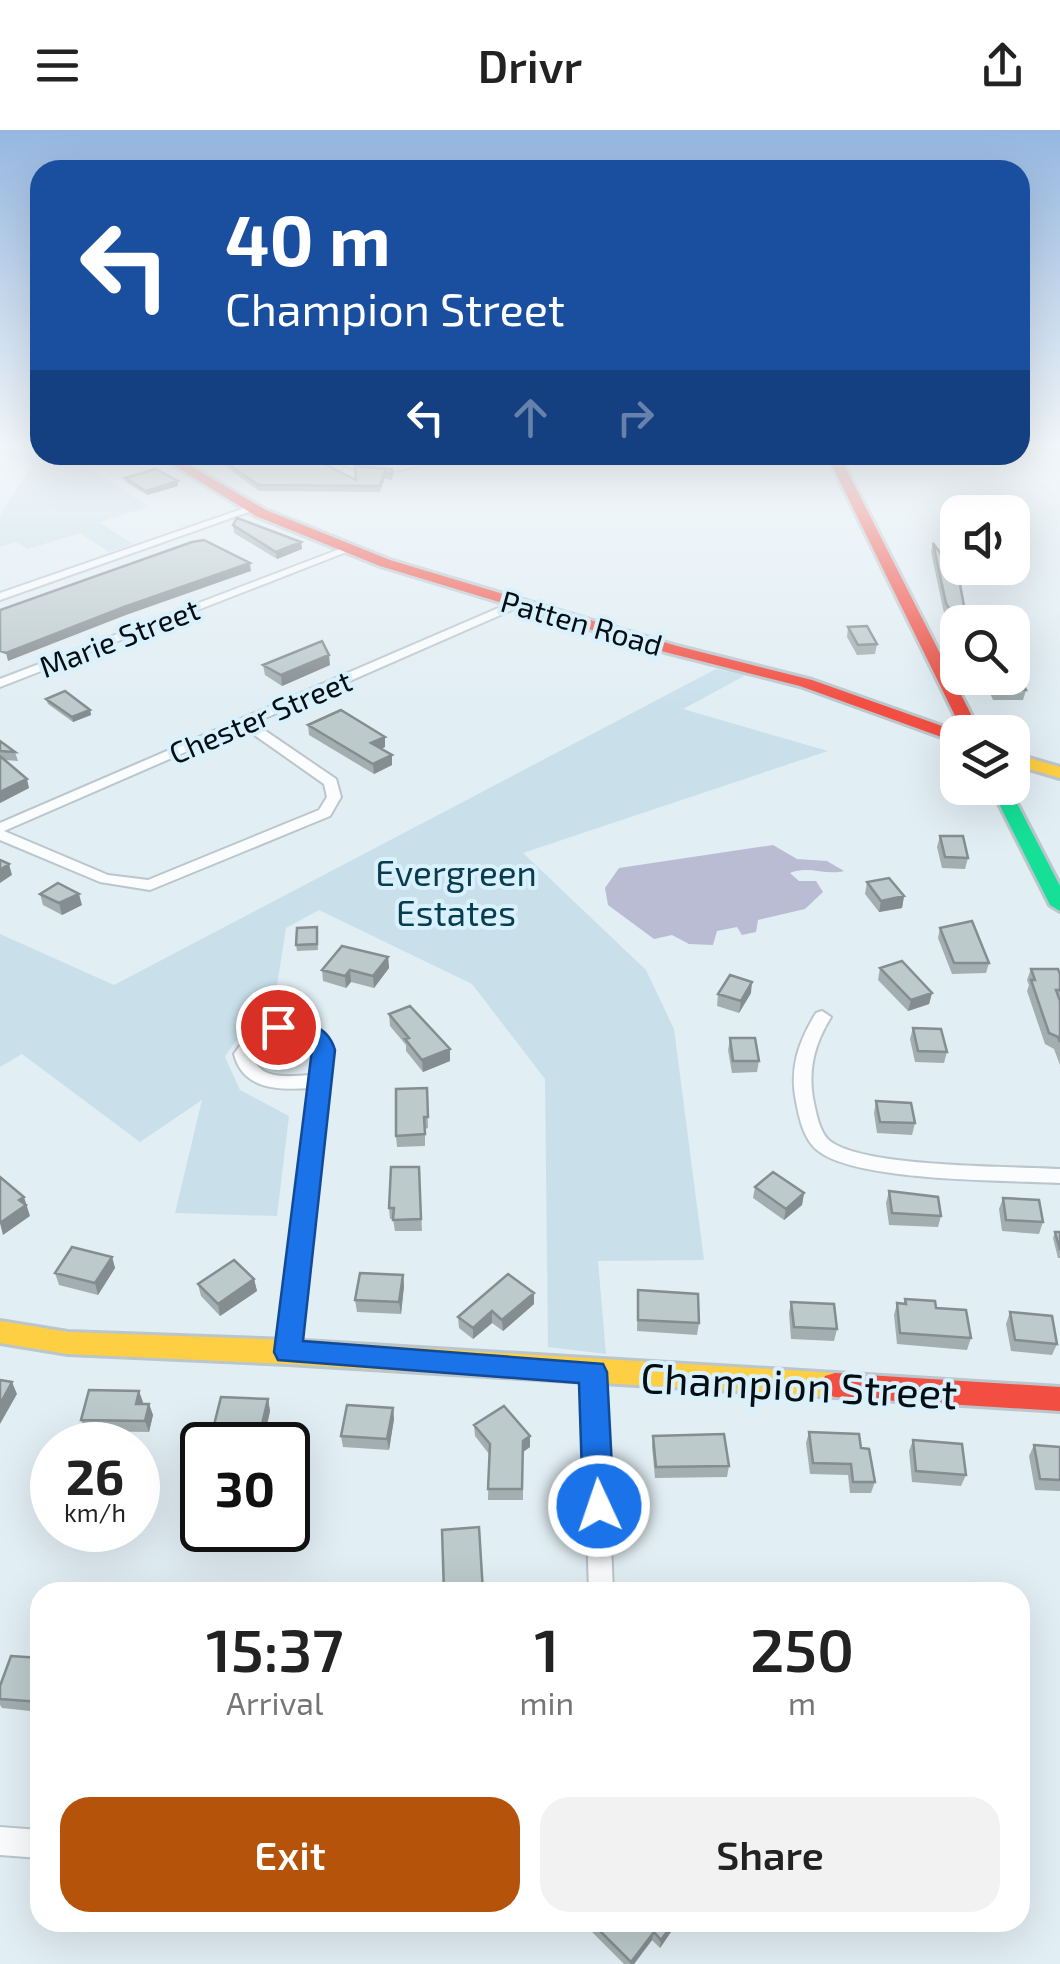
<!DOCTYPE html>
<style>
:root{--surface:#fff;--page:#f2f2f2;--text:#222;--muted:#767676;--accent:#b45309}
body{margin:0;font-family:"Exo 2",sans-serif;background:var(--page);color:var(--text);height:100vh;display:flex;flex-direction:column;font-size:38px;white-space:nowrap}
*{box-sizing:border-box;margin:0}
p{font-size:32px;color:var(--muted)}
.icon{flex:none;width:55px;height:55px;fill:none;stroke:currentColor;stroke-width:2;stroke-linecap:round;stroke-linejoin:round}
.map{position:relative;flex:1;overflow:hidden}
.drawer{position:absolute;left:30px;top:1452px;width:1000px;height:350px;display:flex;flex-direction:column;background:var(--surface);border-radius:30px;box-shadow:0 10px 40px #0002}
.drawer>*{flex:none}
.hud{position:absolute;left:30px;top:30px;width:1000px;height:305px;border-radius:30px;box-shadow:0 10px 40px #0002;background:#1a4fa0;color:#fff;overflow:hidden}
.controls{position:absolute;left:940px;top:365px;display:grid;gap:20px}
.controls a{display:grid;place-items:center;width:90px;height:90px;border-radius:20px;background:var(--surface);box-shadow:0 10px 40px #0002;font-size:50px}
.speed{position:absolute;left:30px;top:1292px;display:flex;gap:20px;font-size:50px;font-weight:700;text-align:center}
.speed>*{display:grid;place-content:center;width:130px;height:130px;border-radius:50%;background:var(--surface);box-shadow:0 10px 40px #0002;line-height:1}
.speed small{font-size:25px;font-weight:400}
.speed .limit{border:5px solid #111;border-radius:15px;background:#fff;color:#111}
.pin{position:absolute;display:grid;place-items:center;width:85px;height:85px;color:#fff;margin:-42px;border:5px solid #fff;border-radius:50%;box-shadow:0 2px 10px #0007}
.me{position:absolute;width:110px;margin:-55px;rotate:357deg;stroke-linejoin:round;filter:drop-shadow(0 0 8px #0008)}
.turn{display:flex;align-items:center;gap:35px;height:210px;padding:0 30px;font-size:45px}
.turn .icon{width:130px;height:130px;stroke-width:2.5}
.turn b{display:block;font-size:70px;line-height:85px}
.lanes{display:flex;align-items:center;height:95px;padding:0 30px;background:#0003;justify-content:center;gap:50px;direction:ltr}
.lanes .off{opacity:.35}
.eta{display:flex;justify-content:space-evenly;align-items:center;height:170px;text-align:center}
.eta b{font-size:60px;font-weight:600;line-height:70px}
.primary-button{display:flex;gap:20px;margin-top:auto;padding:20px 30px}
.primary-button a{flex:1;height:115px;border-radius:30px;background:var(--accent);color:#fff;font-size:40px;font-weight:600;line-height:115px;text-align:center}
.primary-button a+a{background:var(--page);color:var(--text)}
header{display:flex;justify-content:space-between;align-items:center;height:130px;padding:0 30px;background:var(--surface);font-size:45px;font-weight:600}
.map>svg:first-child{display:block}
.green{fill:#c9e0eb}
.water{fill:#babcd4}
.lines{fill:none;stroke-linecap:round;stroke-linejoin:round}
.street-casing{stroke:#bbc6cc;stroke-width:4}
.fast-casing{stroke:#bbc6cc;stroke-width:6}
.slow-casing{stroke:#bbc6cc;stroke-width:6}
.jam-casing{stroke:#bbc6cc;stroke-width:6}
.street{fill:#fafcfd;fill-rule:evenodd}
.fast{fill:#16e098;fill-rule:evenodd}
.slow{fill:#ffcf43;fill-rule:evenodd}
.jam{fill:#f24e42;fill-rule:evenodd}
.wall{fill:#a2aeaf}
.shaded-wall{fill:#848d8f}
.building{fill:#bccacc;stroke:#848d8f;stroke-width:2.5}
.route{fill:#1a73e8;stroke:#114b97;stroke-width:2.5}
.labels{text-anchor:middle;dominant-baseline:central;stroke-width:8;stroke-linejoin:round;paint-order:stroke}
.far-street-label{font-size:30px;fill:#050e13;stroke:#d9f1fc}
.park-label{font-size:35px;fill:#083c4f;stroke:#d9f1fc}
.near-street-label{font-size:42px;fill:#050e13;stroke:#d9f1fc}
</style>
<header><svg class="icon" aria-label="menu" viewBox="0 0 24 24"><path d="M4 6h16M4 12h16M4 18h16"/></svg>Drivr<svg class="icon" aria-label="share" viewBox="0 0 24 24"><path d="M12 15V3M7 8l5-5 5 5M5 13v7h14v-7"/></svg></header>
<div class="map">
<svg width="1060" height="1834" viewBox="0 0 1060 1834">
<rect width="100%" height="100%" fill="#e1eef4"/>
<!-- green -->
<path class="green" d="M0,317H40V325H71L149,377L99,392L133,414L109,422L80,403L28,419L16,412L0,417V386L32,334L0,327Z
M716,539L746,545L683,579L828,621L523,723L646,840L674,899L704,1130L598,1131L606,1224L548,1217L545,949L472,854L319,780L286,798L272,887L244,898L225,927L240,960L289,986L277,1086L175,1083L202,970L140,1012L22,924L0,937V804L114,855Z"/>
<!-- water -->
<path class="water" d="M773,715L797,729L827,731L844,741C826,746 808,735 790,743L799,751H816L823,762L805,779L758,790L756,802L742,805L737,797L717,801L713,815L689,814L672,805L654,809L608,775L605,758L619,738Z"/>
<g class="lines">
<!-- street casing -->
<g class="street-casing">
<path id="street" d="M1029,317H1046L1017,325H1020V320Z
M324,325C343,325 359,336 379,336C401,336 420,325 442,325C407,346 358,348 324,325Z
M967,325L962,328L835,331L830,328L838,325Z
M248,377L257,379L0,470V463Z
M345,417L354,419L0,557V549Z
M519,469L523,471V475L254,593L336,649L341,667L330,686L150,760L100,752L0,710V693ZM243,597L324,654L327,667L319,680L148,750L108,745L4,701Z
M822,881L831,887C815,913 808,938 813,968C816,982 819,1002 830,1011C865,1038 1011,1036 1060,1039V1053C1006,1050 855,1052 817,1020C803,1008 799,987 796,971C789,938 799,911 816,883Z
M284,891C308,892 321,899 333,920L299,1222L296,1228L288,1231L280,1228L277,1222L310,958C279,960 243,960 234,924C247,904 261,896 284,891ZM284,903C317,903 315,918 312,945C289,946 259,952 252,924C259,912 270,906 284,903Z
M593,1233L601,1235L604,1242L613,1462H589L582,1242L585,1235Z
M0,1697L40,1700V1728L0,1725Z"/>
</g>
<!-- fast casing -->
<g class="fast-casing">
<path id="fast" d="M991,658H1009L1060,756V781L1050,775Z"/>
</g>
<!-- slow casing -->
<g class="slow-casing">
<path id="slow" d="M1012,623L1060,637V648L1012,634Z
M0,1191L68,1202L288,1210L835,1243L845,1246L849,1255L845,1264L835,1267L288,1234L68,1224L0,1213Z"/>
</g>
<!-- jam casing -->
<g class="jam-casing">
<path id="jam" d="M157,325H172L266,380L390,430L677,516L812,550L959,602L958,613L800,556L665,522L380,436L256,386Z
M827,325H839L980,602H963Z
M835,1243L1060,1257V1281L835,1267L825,1264L821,1255L825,1246Z"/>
</g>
<!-- street -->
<use href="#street" class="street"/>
<!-- fast -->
<use href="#fast" class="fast"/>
<!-- slow -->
<use href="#slow" class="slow"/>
<!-- jam -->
<use href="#jam" class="jam"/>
</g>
<!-- wall -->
<path class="wall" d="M209,325H306L356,350L392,339L393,344L392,351L385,348L380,362L259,361Z
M355,325H395L396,326L395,330L387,332L359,329L355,328Z
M125,348L178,351V356L147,365L126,352Z
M233,395L301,412L302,419L277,429L234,403Z
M933,413L958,492V508L944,483L931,422Z
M848,497L877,514L875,524L857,525L847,507Z
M263,535H330L282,556L265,545Z
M983,548H1012L1026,560L1023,570H993Z
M46,569L90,580L91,585L73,592L48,574Z
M308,595L385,617L381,619L392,625V635L374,644L309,605Z
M0,611L15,622L18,631L5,630L29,658L0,673Z
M940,706L968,728L965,739L942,738L937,717Z
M867,752L904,766L902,778L879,782L865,764Z
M40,764L82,775L62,785L43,775Z
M317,797L318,820L297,821L296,815Z
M940,798L989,833L986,843L952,844L938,808Z
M388,827L389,838L374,858L351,852L346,858L323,851L322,840Z
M880,838L932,863L929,874L908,881L878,850Z
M1031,839L1060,844V935L1054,919L1045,914L1027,861L1029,855L1027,850Z
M751,863L739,883L717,876L718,864Z
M389,884L450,931L423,942L406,921V915L390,896Z
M913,898L947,922L944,933L915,932L910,909Z
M730,908L759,931L757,942L732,943L728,920Z
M427,958L428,998L425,999V1016L397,1017L396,1006Z
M876,971L915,993L912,1005L877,1003L874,983Z
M419,1037L422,1101H395L393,1089H390L389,1078Z
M755,1057L804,1063L802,1075L784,1090L753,1068Z
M889,1061L941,1086L938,1097L889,1095L886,1073Z
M1003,1068L1043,1092L1039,1104L1002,1101L999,1079Z
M1055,1102H1060V1128H1058L1053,1108Z
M112,1127L115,1138L98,1165L59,1155L55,1143Z
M403,1145L404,1156L401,1184L357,1182L355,1170Z
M254,1149L257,1161L220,1186L201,1166L198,1154Z
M638,1160L699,1193L697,1205L637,1201Z
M534,1163V1174L503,1201L492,1193L473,1209L459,1198L458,1187Z
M905,1169L936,1178L971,1208L967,1220L897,1214L894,1185L897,1173L904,1174Z
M791,1172L837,1199L834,1211L791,1209L789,1183Z
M1010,1182L1057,1214L1052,1225L1011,1221L1006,1194Z
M268,1269L270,1281L263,1313L216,1310L213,1299Z
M143,1272L142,1274H149L153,1285L149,1302L85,1301L81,1290Z
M393,1278L394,1289L389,1320L343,1317L341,1306Z
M474,1295L530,1317L523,1322V1370H488L489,1324L475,1306Z
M809,1302L861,1318L875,1352L871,1363H850L848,1345L810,1344L806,1313Z
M653,1306L729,1336L727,1347L655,1348L652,1317Z
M913,1310L966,1345L961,1356L912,1352L909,1321Z
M1034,1315L1060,1317V1361L1035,1360L1029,1326Z
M40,1528V1582L2,1578L0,1575V1556Z
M593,1794L675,1796L660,1818L652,1810L634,1834H624L592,1802Z"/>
<!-- shaded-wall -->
<path class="shaded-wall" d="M395,326V330L387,332L386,327Z
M178,351V356L147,365L146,361Z
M301,412L302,419L277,429L276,422Z
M250,433L251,441L126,485L8,531L6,523L124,477Z
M329,525L330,535L282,556L281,545Z
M90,580L91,585L73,592L72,587Z
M385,607V617L372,623L371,613Z
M392,625V635L374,644L373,634Z
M27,649L29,658L0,673V662Z
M9,734L12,745L0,753V740Z
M79,764L82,775L62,785L59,773Z
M904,766L902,778L879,782L881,771Z
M388,827L389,838L374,858L373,846Z
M350,840L351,852L346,858L345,846Z
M752,852L751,863L739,883L741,871Z
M932,863L929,874L908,881L911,870Z
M450,919V931L423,942L422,930Z
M804,1063L802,1075L784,1090L786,1079Z
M24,1067L30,1086L3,1105L0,1093L19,1070Z
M112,1127L115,1138L98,1165L95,1153Z
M403,1145L404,1156L401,1184L399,1172Z
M254,1149L257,1161L220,1186L218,1174Z
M534,1163V1174L503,1201L502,1190Z
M492,1181V1193L473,1209V1198Z
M12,1252L17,1264L0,1294V1274Z
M139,1261L143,1272L140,1285L136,1274Z
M268,1269L270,1281L263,1313L260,1302Z
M149,1274L153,1285L149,1302L145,1291Z
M393,1278L394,1289L389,1320L387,1309Z
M530,1306V1317L523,1322V1370V1311Z
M674,1792H676L675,1796L660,1818L661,1810Z
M654,1802L652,1810L634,1834H631Z"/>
<!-- building -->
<path class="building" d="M216,325H306L356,350L355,336L392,339V345L385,342L380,356L258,355Z
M364,325H395L386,327Z
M155,339L178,351L146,361L125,348Z
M237,388L301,412L276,422L233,395Z
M204,410L250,433L124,477L6,523L0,521V480L192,412Z
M933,413L959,449L967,492H958V495L946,473Z
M867,496L877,514L858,515L848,497Z
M322,511L329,525L281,545L263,535Z
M1012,539H1016L1026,560L996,559L990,548H1012Z
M65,561L90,580L72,587L46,569Z
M341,580L385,607L371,613L392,625L373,634L308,595Z
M0,611L15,622L0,621Z
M0,626L27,649L0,662Z
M940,706H963L968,728L945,727Z
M0,730L9,734L0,740Z
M889,748L904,766L881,771L867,752Z
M58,753L79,764L59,773L40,764Z
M972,791L989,833H954L940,798Z
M317,797V814L296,815L297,798Z
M342,816L388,827L373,846L350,840L345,846L322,840Z
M902,831L932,863L911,870L880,838Z
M1031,839H1058L1060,844V860H1056L1060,871V912L1058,907L1049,903L1031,850H1035Z
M730,845L752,852L741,871L718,864Z
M410,876L450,919L422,930L405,909L409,908L389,884Z
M913,898L941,899L947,922L918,921Z
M730,908H755L759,931H733Z
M427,958L428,987H424L425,1004L396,1006V959Z
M876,971L911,973L915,993L880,992Z
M391,1037H419L421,1089L393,1090L394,1078H389Z
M773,1042L804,1063L786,1079L755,1057Z
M0,1047L24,1067L19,1070L26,1075L0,1093Z
M889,1061L938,1067L941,1086L892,1083Z
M1003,1068L1039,1070L1043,1092L1006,1090Z
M1055,1102H1060V1120Z
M72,1117L112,1127L95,1153L55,1143Z
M234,1130L254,1149L218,1174L198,1154Z
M360,1143L403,1145L399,1172L355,1170Z
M508,1144L534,1163L502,1190L492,1181L473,1198L458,1187Z
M638,1160L698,1164L699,1193L638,1190Z
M905,1169L935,1171L936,1178L966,1180L971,1208L900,1203L897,1173L906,1174Z
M791,1172L834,1174L837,1199L794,1197Z
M1010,1182L1052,1186L1057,1214L1015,1210Z
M0,1250L12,1252L0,1274Z
M89,1260L139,1261L136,1274H149L145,1291L81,1290Z
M221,1267L268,1269L260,1302L213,1299Z
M347,1275L393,1278L387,1309L341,1306Z
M504,1276L530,1306L523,1311L522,1359H488L490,1314L474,1295Z
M809,1302L859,1304L861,1318L869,1319L875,1352H853L851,1334L813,1333Z
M724,1304L729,1336L656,1337L653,1306Z
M913,1310L962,1314L966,1345L916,1341Z
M1034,1315L1060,1317V1350L1040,1349Z
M479,1397L483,1462H444L442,1400Z
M11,1526L40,1528V1572L0,1569V1556Z
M595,1792H674L661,1810L654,1802L631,1832L593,1794Z"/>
<!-- sky -->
<linearGradient id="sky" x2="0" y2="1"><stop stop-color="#95b7e0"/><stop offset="0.55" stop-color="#f2f7fa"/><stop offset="1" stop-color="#f2f7fa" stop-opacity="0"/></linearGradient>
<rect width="1060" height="574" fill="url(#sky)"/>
<!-- route -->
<path class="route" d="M278,890C303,891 327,893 335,920L303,1211L603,1234L607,1242L614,1376L610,1386L599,1390L588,1386L583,1376L579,1253L278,1230L274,1222L312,920L299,906L271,903L267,897L271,892Z"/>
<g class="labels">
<!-- far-street labels -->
<g class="far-street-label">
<text transform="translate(582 492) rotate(16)">Patten Road</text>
<text transform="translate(119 507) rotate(-21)">Marie Street</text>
<text transform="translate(260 586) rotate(-23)">Chester Street</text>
</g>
<!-- park labels -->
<g class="park-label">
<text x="456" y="742">Evergreen<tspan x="456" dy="40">Estates</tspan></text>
</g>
<!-- near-street labels -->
<g class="near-street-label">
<text transform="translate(799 1254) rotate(3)">Champion Street</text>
</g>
</g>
</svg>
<div class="controls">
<a><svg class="icon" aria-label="sound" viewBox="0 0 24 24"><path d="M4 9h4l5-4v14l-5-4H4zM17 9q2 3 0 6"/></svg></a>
<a><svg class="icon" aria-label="search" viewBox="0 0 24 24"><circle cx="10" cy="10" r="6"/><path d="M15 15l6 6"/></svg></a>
<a><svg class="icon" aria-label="layers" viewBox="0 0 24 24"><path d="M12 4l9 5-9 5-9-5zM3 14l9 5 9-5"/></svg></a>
</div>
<div class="speed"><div>26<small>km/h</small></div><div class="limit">30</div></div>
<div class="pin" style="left:278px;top:897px;background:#d93025"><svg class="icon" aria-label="arrive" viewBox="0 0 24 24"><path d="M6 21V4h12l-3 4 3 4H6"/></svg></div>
<svg class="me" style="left:599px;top:1376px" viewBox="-20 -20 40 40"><circle r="17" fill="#1a73e8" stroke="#fff" stroke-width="3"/><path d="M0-11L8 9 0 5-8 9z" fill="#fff"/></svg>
<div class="hud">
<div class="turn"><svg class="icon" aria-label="left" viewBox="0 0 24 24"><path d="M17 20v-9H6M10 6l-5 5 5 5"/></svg><div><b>40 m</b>Champion Street</div></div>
<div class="lanes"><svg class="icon" aria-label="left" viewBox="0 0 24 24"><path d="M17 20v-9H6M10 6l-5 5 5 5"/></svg><svg class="icon off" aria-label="ahead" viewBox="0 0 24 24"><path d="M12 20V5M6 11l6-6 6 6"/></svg><svg class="icon off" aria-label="right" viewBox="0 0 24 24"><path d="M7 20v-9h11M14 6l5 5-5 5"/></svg></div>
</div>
<section class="drawer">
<div class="eta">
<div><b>15:37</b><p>Arrival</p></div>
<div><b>1</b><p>min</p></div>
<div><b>250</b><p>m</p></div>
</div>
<div class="primary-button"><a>Exit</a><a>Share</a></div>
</section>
</div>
